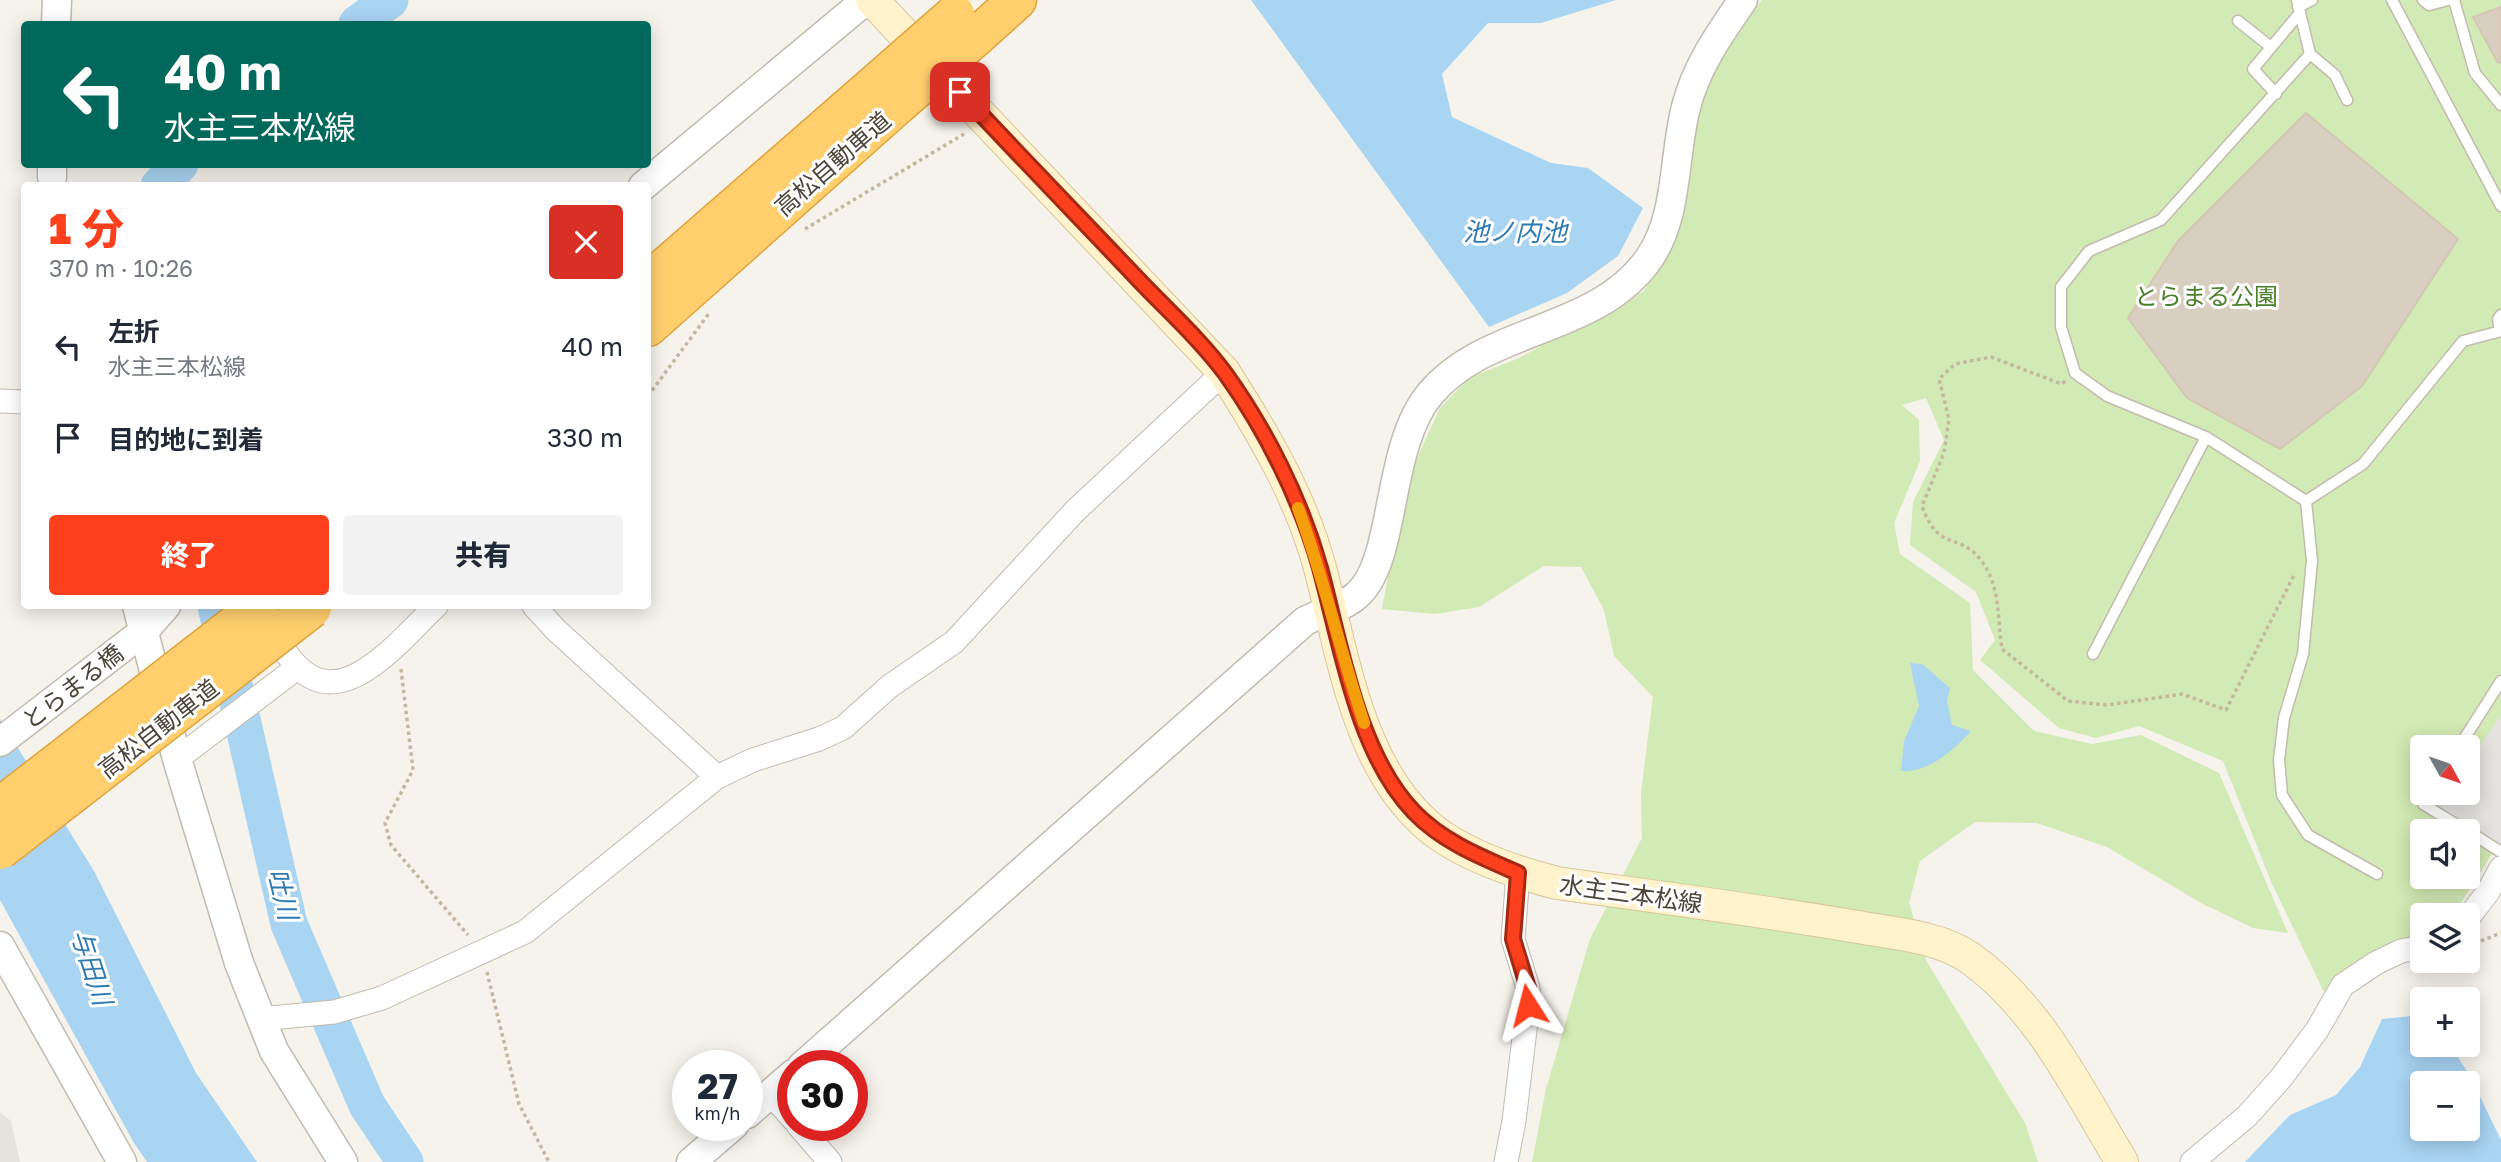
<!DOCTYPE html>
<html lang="ja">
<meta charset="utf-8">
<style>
:root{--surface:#fff;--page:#f2f2f3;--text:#1f2937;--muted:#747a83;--accent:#fc3f1d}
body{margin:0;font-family:"Golos Text","Noto Sans JP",sans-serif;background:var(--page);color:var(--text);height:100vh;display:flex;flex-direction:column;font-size:26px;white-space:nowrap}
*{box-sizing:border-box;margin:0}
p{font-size:23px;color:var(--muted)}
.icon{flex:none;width:38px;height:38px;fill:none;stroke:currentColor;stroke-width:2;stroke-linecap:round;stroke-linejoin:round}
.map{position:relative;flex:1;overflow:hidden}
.sheet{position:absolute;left:21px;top:182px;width:630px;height:427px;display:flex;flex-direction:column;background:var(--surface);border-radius:7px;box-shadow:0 4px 18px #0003}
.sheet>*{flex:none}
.banner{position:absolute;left:21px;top:21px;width:630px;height:147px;border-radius:7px;box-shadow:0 4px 18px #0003;background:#00695c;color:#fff;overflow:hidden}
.needle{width:46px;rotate:130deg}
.controls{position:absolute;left:2410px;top:735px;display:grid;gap:14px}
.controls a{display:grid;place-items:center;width:70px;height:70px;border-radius:7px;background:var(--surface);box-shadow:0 4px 18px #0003;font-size:35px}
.speed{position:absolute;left:672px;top:1050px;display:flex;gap:14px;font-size:35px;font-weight:700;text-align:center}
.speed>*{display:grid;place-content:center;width:91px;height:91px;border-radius:50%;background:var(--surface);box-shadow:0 4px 18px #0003;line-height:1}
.speed small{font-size:18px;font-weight:400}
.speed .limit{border:10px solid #d22;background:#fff;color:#111}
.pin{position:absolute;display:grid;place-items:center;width:60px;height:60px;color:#fff;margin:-30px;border-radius:14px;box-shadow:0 4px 10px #0006}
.me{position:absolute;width:77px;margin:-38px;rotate:351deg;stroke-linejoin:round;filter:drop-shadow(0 0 5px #0008)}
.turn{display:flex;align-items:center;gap:24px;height:147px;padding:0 28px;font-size:32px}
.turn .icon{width:91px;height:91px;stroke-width:2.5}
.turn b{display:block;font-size:49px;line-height:60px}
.round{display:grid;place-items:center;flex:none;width:74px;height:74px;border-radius:7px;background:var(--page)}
.summary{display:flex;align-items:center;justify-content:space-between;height:119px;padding:0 28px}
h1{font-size:42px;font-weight:800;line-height:52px;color:var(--accent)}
.primary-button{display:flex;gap:14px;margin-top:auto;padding:14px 28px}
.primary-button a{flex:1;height:80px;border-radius:7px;background:var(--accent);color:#fff;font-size:28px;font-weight:800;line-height:80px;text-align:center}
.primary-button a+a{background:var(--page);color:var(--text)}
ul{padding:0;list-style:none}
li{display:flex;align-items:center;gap:21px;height:91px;padding:0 28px}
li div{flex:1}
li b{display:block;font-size:26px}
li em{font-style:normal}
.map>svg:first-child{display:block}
.industrial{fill:#e6e2dd}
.green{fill:#d2eab5;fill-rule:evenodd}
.parking{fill:#e5e3e0}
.water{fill:#a9d4f2;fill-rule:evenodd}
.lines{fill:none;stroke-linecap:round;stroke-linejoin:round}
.river{stroke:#a9d4f2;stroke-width:37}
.building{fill:#d8cfc1;stroke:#d3c7b4;stroke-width:2}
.service-casing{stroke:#c2bbae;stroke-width:13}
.minor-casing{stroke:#c2bbae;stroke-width:25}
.tertiary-casing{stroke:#c2bbae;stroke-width:31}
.secondary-casing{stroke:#d6c79b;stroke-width:34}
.motorway-casing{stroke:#e0a43c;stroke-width:41}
.path{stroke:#c4b79f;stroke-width:3.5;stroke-dasharray:3.5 3.5;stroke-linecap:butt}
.service{stroke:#fff;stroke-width:10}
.minor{stroke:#fff;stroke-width:23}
.tertiary{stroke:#fff;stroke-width:28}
.secondary{stroke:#fff3cd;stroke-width:32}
.motorway{stroke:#ffcf6e;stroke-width:38}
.motorway-bridge-casing{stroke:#e0a43c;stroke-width:41;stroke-linecap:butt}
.motorway-bridge{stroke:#ffcf6e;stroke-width:38}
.route-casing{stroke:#a42913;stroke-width:18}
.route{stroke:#fc3f1d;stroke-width:12}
.slow{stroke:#f59e0b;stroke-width:12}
.labels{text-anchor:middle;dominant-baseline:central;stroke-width:6;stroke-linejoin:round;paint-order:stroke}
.street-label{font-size:24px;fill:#4b4439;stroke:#fff}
.park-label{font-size:24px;fill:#4a7f2a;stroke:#fff}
.water-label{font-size:26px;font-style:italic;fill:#2e7ab2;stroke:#fff}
</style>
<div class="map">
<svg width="2501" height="1162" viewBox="0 0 2501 1162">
<rect width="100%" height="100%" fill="#f6f3ec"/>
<!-- industrial -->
<path class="industrial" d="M0,1112L11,1121L20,1162H0Z"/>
<!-- green -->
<path class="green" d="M1762,0H2501V860L2492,854L2453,915H2422V933L2356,962L2324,992L2272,884L2223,761L2139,726L2096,738L2059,728L1980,660L1995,640L1976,592L1910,545L1913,502L1944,440L1926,398L1902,405L1919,420L1920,461L1894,523L1900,554L1970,603L1973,670L2034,731L2092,744L2141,735L2219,773L2288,933L2253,928L2201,903L2107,847L2037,823L1975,822L1920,861L1909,903L1927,962L2025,1123L2038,1162H1532L1546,1089L1590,939L1642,838L1641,793L1653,697L1614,656L1604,610L1581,567L1544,566L1479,607L1435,614L1382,609L1405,484L1440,408L1469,378L1519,358L1644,291L1674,236L1696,120L1720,52ZM2422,747H2468V793H2422ZM2422,831H2468V877H2422Z"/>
<!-- parking -->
<path class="parking" d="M2501,715V849L2438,808L2448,793H2468V764Z"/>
<!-- water -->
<path class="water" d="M1251,0H1616L1541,23H1488L1442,74L1452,117L1551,163L1588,168L1643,208L1618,256L1567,293L1489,327Z
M1910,663L1922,664L1950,688L1947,701L1952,725L1971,731C1953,751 1928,773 1901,771L1904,741L1919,706Z
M0,719L94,871L196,1073L257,1162H147L134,1143L0,900Z
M2412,1016L2422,1020V1045H2450L2470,1076L2501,1140V1162H2245L2290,1115L2336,1095L2360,1067L2382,1019ZM2422,1083H2468V1129H2422Z"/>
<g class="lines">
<!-- river -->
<path class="river" d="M357,24L390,0
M159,186L180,164
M216,606L289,924L367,1105L405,1162"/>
</g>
<!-- building -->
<path class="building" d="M2501,7V62L2498,63L2473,17Z
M2306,113L2458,239L2362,386L2280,449L2187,398L2128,318L2178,241Z"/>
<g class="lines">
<!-- service casing -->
<g class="service-casing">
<path id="service" d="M2297,0L2310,54L2161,220L2089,251L2061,287V327L2075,373L2107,396L2206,437L2306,501L2363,464L2463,341L2501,331
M2392,0L2501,206
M2423,0L2429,5L2448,0
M2454,0L2475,73L2501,105
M2298,7L2312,0
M2238,21L2271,47
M2310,54L2335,75L2347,100
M2276,94L2253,69L2299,14
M2500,330L2498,319L2501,315
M2306,501L2312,561L2303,654L2284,718L2279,760L2282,795L2308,835L2377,874
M2093,654L2206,437
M2459,747L2501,681
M2431,793L2423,804L2467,831
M2468,831L2501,852"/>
</g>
<!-- minor casing -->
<g class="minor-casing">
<path id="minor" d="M0,401L24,402
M534,606L556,630L717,777
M267,627C277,640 286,655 297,666C344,715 402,637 436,606
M177,759L298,667
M2468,918L2488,892L2501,868
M260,1019L334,1012L382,998L525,932L717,777L753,760L819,739L843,728L890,686L954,642L1075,511L1224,372
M771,1094L793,1119
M798,1125L830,1162
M1506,1162L1514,1121L1528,1005V988L1513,939L1518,873
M2192,1162L2247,1116L2281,1078L2317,1030L2343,985L2376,963L2401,951L2422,947"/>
</g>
<!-- tertiary casing -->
<g class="tertiary-casing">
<path id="tertiary" d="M56,24L57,0
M52,177V164
M643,186L866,0
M137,606L177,759L239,963L274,1051L343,1162
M0,742L144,631L166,606
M0,946L122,1162
M802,1066L1305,621C1321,613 1344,607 1357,595C1397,561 1385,448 1430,394C1487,326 1595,334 1648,260C1679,217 1673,156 1686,107C1696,67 1720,33 1743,0
M747,1114L793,1074
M691,1162L734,1125"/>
</g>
<!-- secondary casing -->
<g class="secondary-casing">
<path id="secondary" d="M872,0L1224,372C1263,433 1301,497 1320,568C1344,658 1359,781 1444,838C1478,860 1518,873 1557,883C1657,897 1758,910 1858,927C1895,934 1938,936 1970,958C2040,1008 2078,1090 2122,1162"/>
</g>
<!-- motorway casing -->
<g class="motorway-casing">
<path id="motorway" d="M977,36L1017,0
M648,282L881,79
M648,327L900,103"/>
</g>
<!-- path -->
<path class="path" d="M805,229L964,134
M2065,381L2062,384L1991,357L1955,364L1939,379L1949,419L1944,453L1922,506C1939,553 1957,531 1980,559C2001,585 1997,618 2002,649L2068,701L2107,705L2182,694L2226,710L2295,573
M648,396L710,312
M401,669L413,770L385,823L391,845L468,935
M2468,946L2501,933
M487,972L519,1104L549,1162"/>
<!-- service -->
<use href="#service" class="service"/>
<!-- minor -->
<use href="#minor" class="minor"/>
<!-- tertiary -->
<use href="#tertiary" class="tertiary"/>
<!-- secondary -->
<use href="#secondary" class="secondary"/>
<!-- motorway -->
<use href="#motorway" class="motorway"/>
<!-- motorway-bridge casing -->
<g class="motorway-bridge-casing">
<path id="motorway-bridge" d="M881,79L955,14
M900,103L977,36
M0,807L259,606
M0,850L312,608"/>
</g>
<!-- motorway-bridge -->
<use href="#motorway-bridge" class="motorway-bridge"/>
</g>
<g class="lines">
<!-- route casing -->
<g class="route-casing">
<path id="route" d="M960,92C1018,154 1077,215 1135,276C1165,308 1199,338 1225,373C1266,430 1301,500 1320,568C1341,645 1357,753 1414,812C1443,842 1481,857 1518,873L1513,939L1528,988V1005"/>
</g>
<!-- route -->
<use href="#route" class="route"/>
<!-- slow -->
<path class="slow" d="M1298,508C1324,578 1340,651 1364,723"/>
</g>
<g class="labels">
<!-- street labels -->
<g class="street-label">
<text transform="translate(832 163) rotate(-41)">高松自動車道</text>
<text transform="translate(72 686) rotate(-38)">とらまる橋</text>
<text transform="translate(158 728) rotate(-38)">高松自動車道</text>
<text transform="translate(1631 893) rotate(8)">水主三本松線</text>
</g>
<!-- park labels -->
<g class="park-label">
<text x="2206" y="295">とらまる公園</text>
</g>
<!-- water labels -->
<g class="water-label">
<text x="1515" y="231">池ノ内池</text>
<text transform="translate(283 894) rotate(76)">吐川</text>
<text transform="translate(92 967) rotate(72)">与田川</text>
</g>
</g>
</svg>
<div class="controls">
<a><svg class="needle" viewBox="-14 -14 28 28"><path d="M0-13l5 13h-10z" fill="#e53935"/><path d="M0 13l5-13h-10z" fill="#747a83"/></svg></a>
<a><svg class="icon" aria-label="sound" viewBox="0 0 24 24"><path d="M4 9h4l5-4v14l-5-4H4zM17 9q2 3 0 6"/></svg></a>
<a><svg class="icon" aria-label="layers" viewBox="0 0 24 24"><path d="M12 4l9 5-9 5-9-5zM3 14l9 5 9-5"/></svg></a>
<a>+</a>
<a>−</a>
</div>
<div class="speed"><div>27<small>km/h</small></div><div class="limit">30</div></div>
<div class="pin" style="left:960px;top:92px;background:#d93025"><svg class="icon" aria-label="arrive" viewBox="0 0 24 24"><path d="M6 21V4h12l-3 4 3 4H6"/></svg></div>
<svg class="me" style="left:1528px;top:1005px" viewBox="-20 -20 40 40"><path d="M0-17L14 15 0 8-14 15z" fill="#fc3f1d" stroke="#fff" stroke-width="4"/></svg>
<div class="banner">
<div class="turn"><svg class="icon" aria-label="left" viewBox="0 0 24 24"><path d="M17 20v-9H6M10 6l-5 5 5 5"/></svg><div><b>40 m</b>水主三本松線</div></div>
</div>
<section class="sheet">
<div class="summary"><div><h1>1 分</h1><p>370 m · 10:26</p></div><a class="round" style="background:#d93025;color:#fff"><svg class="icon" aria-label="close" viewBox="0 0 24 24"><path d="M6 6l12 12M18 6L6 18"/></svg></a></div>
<ul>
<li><svg class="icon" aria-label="left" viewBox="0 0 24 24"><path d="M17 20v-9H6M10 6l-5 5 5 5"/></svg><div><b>左折</b><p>水主三本松線</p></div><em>40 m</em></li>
<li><svg class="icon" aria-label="arrive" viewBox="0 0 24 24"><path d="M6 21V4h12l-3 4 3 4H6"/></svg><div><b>目的地に到着</b></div><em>330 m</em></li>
</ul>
<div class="primary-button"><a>終了</a><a>共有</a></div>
</section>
</div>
